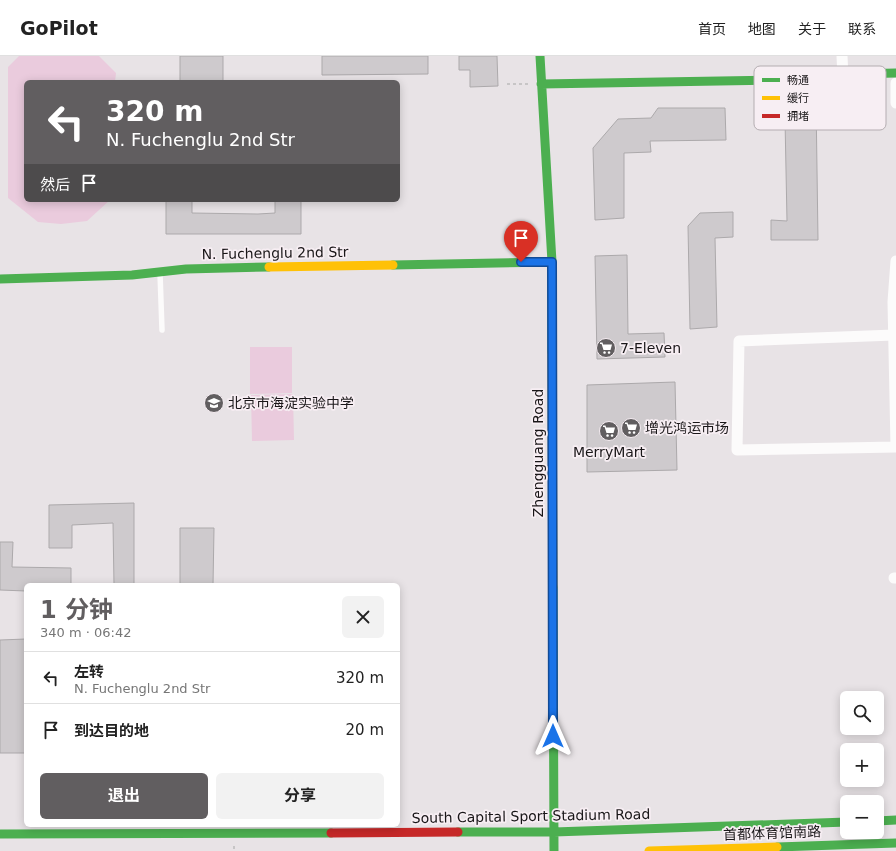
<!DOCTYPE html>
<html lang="zh">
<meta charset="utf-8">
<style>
:root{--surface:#fff;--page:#f2f2f2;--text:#222;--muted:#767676;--line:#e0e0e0;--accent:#615e60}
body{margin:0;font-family:"DejaVu Sans","Noto Sans SC",sans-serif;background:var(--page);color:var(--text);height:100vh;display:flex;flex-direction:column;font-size:15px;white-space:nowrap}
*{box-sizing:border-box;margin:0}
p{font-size:13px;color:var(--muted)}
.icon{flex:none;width:22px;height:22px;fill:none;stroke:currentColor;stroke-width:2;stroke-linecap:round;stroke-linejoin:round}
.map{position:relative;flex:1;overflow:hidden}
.sheet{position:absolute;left:24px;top:527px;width:376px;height:244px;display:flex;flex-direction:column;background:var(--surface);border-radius:6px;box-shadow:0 2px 10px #0003}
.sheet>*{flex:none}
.hud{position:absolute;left:24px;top:24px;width:376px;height:122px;border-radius:6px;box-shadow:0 2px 10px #0003;background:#615e60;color:#fff;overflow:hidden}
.controls{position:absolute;left:840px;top:635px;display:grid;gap:8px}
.controls a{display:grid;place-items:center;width:44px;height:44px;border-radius:6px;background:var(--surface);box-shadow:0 2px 10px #0003;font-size:20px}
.pin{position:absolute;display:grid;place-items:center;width:34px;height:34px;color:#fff;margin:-41px -17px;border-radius:50% 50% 50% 0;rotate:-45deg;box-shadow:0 0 4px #0007}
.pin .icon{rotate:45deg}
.me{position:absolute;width:44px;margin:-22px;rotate:0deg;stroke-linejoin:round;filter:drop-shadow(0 0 3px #0008)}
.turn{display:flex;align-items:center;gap:14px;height:84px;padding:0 16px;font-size:18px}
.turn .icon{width:52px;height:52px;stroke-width:2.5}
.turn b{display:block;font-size:28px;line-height:34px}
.then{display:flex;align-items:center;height:38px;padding:0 16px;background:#0003;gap:8px;font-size:15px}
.round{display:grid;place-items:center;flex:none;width:42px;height:42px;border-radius:6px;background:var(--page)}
.head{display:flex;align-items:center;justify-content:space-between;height:68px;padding:0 16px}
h1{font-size:24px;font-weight:700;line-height:30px;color:var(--accent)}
.button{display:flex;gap:8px;margin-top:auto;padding:8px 16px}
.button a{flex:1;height:46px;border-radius:6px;background:var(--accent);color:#fff;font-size:16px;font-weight:700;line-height:46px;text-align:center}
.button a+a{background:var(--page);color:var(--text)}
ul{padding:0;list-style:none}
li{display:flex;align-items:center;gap:12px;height:52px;padding:0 16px;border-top:1px solid var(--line)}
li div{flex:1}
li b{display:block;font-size:15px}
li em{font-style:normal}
header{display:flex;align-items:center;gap:24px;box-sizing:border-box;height:56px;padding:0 20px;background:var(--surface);border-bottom:1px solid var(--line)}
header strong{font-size:19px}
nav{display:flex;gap:22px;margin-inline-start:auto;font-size:14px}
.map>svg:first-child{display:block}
.green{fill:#eacbdd}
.building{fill:#cecacd;stroke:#aca9ab}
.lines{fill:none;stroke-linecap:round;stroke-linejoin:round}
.path{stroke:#c7c5c6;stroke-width:2;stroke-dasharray:3 3;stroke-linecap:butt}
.lane{stroke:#fcfbfb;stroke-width:5.5}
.street{stroke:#fcfbfb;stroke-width:11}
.fast{stroke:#4caf50;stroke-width:9}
.slow{stroke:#ffc107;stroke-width:9}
.jam{stroke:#c62828;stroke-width:9}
.route-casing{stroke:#114b97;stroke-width:10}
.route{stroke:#1a73e8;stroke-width:7}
.labels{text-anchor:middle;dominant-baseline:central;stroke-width:3.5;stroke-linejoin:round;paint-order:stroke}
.street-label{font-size:14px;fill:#191618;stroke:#f7eef3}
.poi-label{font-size:14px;fill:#191618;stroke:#f7eef3;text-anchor:start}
.key{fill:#f7eef3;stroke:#b4adb1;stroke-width:1}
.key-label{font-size:11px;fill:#191618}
</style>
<header>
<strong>GoPilot</strong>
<nav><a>首页</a><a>地图</a><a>关于</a><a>联系</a></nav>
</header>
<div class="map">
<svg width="896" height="795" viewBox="0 0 896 795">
<rect width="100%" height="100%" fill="#e8e3e6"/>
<!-- green -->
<path class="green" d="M19,0H99L116,17L115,26H26V144H110L87,165L61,168L38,166L8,142V11Z
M250,291H292V337L250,338Z
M293,338L294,384L252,385L251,339Z"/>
<!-- building -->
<path class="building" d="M180,0H223V26H180Z
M322,0H428V18L322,19Z
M459,0H497L498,30L470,31V14H459Z
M771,44H816L818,184H771V164L787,165L785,63H770Z
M658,52H725L726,84L650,85L651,96L624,97V162L595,164L593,92L618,63L651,62Z
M166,144H192V157L258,158L275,157V144H301V178H166Z
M733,156V181L715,182L717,271L690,273L688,170L700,157Z
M627,199L628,278L664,277L665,301L597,303L595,200Z
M675,326L677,414L587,416V329Z
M134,447V529H114L113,467L72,469V492H49V449Z
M180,472H214L213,529H180Z
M0,486H13L12,511L71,512V529H26V535L0,534Z
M26,583V697H0V584Z"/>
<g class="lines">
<!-- path -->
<path class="path" d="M507,28H529
M234,790V795"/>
<!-- lane -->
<path class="lane" d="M160,217L162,274"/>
<!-- street -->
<path class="street" d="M842,0L843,21
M896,27V47
M894,279L739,285L737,394L896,391
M896,391L893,246L896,205
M894,522H896"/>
<!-- fast -->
<path class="fast" d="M540,0L552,206V296
M541,28L835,23L854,18L896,17
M393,209L552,206
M0,223L132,219L186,213L269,211
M553,531L554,795
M877,765L896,764
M458,776H554L847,766
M0,778L331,777
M777,791L896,787"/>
<!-- slow -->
<path class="slow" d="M269,211L393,209
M552,296L553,531
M649,795L777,791"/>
<!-- jam -->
<path class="jam" d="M331,777L458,776"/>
</g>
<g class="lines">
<!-- route casing -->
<g class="route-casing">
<path id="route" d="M521,206H552L553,680"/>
</g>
<!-- route -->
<use href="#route" class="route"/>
</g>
<!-- icons -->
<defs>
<g id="supermarket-disc" transform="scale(1)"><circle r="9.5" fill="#615e60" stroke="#f7eef3"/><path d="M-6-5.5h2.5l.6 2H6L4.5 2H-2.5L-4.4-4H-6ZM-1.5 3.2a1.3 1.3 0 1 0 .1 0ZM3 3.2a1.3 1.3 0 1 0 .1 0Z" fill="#fff"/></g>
<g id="school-disc" transform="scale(1)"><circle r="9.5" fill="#615e60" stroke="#f7eef3"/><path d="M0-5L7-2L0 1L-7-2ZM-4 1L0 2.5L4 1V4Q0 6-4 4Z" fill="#fff"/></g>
</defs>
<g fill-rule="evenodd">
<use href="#supermarket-disc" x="606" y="292"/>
<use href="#school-disc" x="214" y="347"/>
<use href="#supermarket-disc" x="631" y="372"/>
<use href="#supermarket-disc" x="609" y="375"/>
</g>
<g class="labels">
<!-- street labels -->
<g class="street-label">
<text transform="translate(275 197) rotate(-1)">N. Fuchenglu 2nd Str</text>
<text transform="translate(538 397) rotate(-90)">Zhengguang Road</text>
<text transform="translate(531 760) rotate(-1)">South Capital Sport Stadium Road</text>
<text transform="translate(772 777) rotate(-2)">首都体育馆南路</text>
</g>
<!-- poi labels -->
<g class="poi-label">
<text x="620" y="292">7-Eleven</text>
<text x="228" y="347">北京市海淀实验中学</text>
<text x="645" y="372">增光鸿运市场</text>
<text x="609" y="396" text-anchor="middle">MerryMart</text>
</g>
</g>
<!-- legend -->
<rect x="754" y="10" width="132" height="64" rx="6" class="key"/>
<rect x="762" y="22" width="18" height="4" fill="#4caf50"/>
<rect x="762" y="40" width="18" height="4" fill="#ffc107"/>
<rect x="762" y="58" width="18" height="4" fill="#c62828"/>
<g class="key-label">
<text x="787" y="28">畅通</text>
<text x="787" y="46">缓行</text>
<text x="787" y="64">拥堵</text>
</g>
</svg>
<div class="controls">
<a><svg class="icon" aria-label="search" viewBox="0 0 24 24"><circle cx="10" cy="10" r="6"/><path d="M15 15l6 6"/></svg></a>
<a>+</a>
<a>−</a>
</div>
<div class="pin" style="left:521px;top:206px;background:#d93025"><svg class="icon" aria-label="arrive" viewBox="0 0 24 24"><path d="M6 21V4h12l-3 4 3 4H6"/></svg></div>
<svg class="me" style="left:553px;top:680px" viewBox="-20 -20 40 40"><path d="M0-17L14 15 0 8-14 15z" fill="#1a73e8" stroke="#fff" stroke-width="4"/></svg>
<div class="hud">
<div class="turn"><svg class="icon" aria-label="left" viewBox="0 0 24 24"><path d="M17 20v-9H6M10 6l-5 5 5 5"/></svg><div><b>320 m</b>N. Fuchenglu 2nd Str</div></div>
<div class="then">然后<svg class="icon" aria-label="arrive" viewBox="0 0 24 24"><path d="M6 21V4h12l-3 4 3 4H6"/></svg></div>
</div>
<section class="sheet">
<div class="head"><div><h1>1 分钟</h1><p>340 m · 06:42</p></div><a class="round"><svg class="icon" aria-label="close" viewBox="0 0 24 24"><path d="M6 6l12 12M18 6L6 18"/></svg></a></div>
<ul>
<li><svg class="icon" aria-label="left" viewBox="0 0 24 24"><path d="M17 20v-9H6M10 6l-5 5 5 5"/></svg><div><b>左转</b><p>N. Fuchenglu 2nd Str</p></div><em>320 m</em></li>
<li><svg class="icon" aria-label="arrive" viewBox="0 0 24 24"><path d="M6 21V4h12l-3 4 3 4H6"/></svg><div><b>到达目的地</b></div><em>20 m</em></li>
</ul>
<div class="button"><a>退出</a><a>分享</a></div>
</section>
</div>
